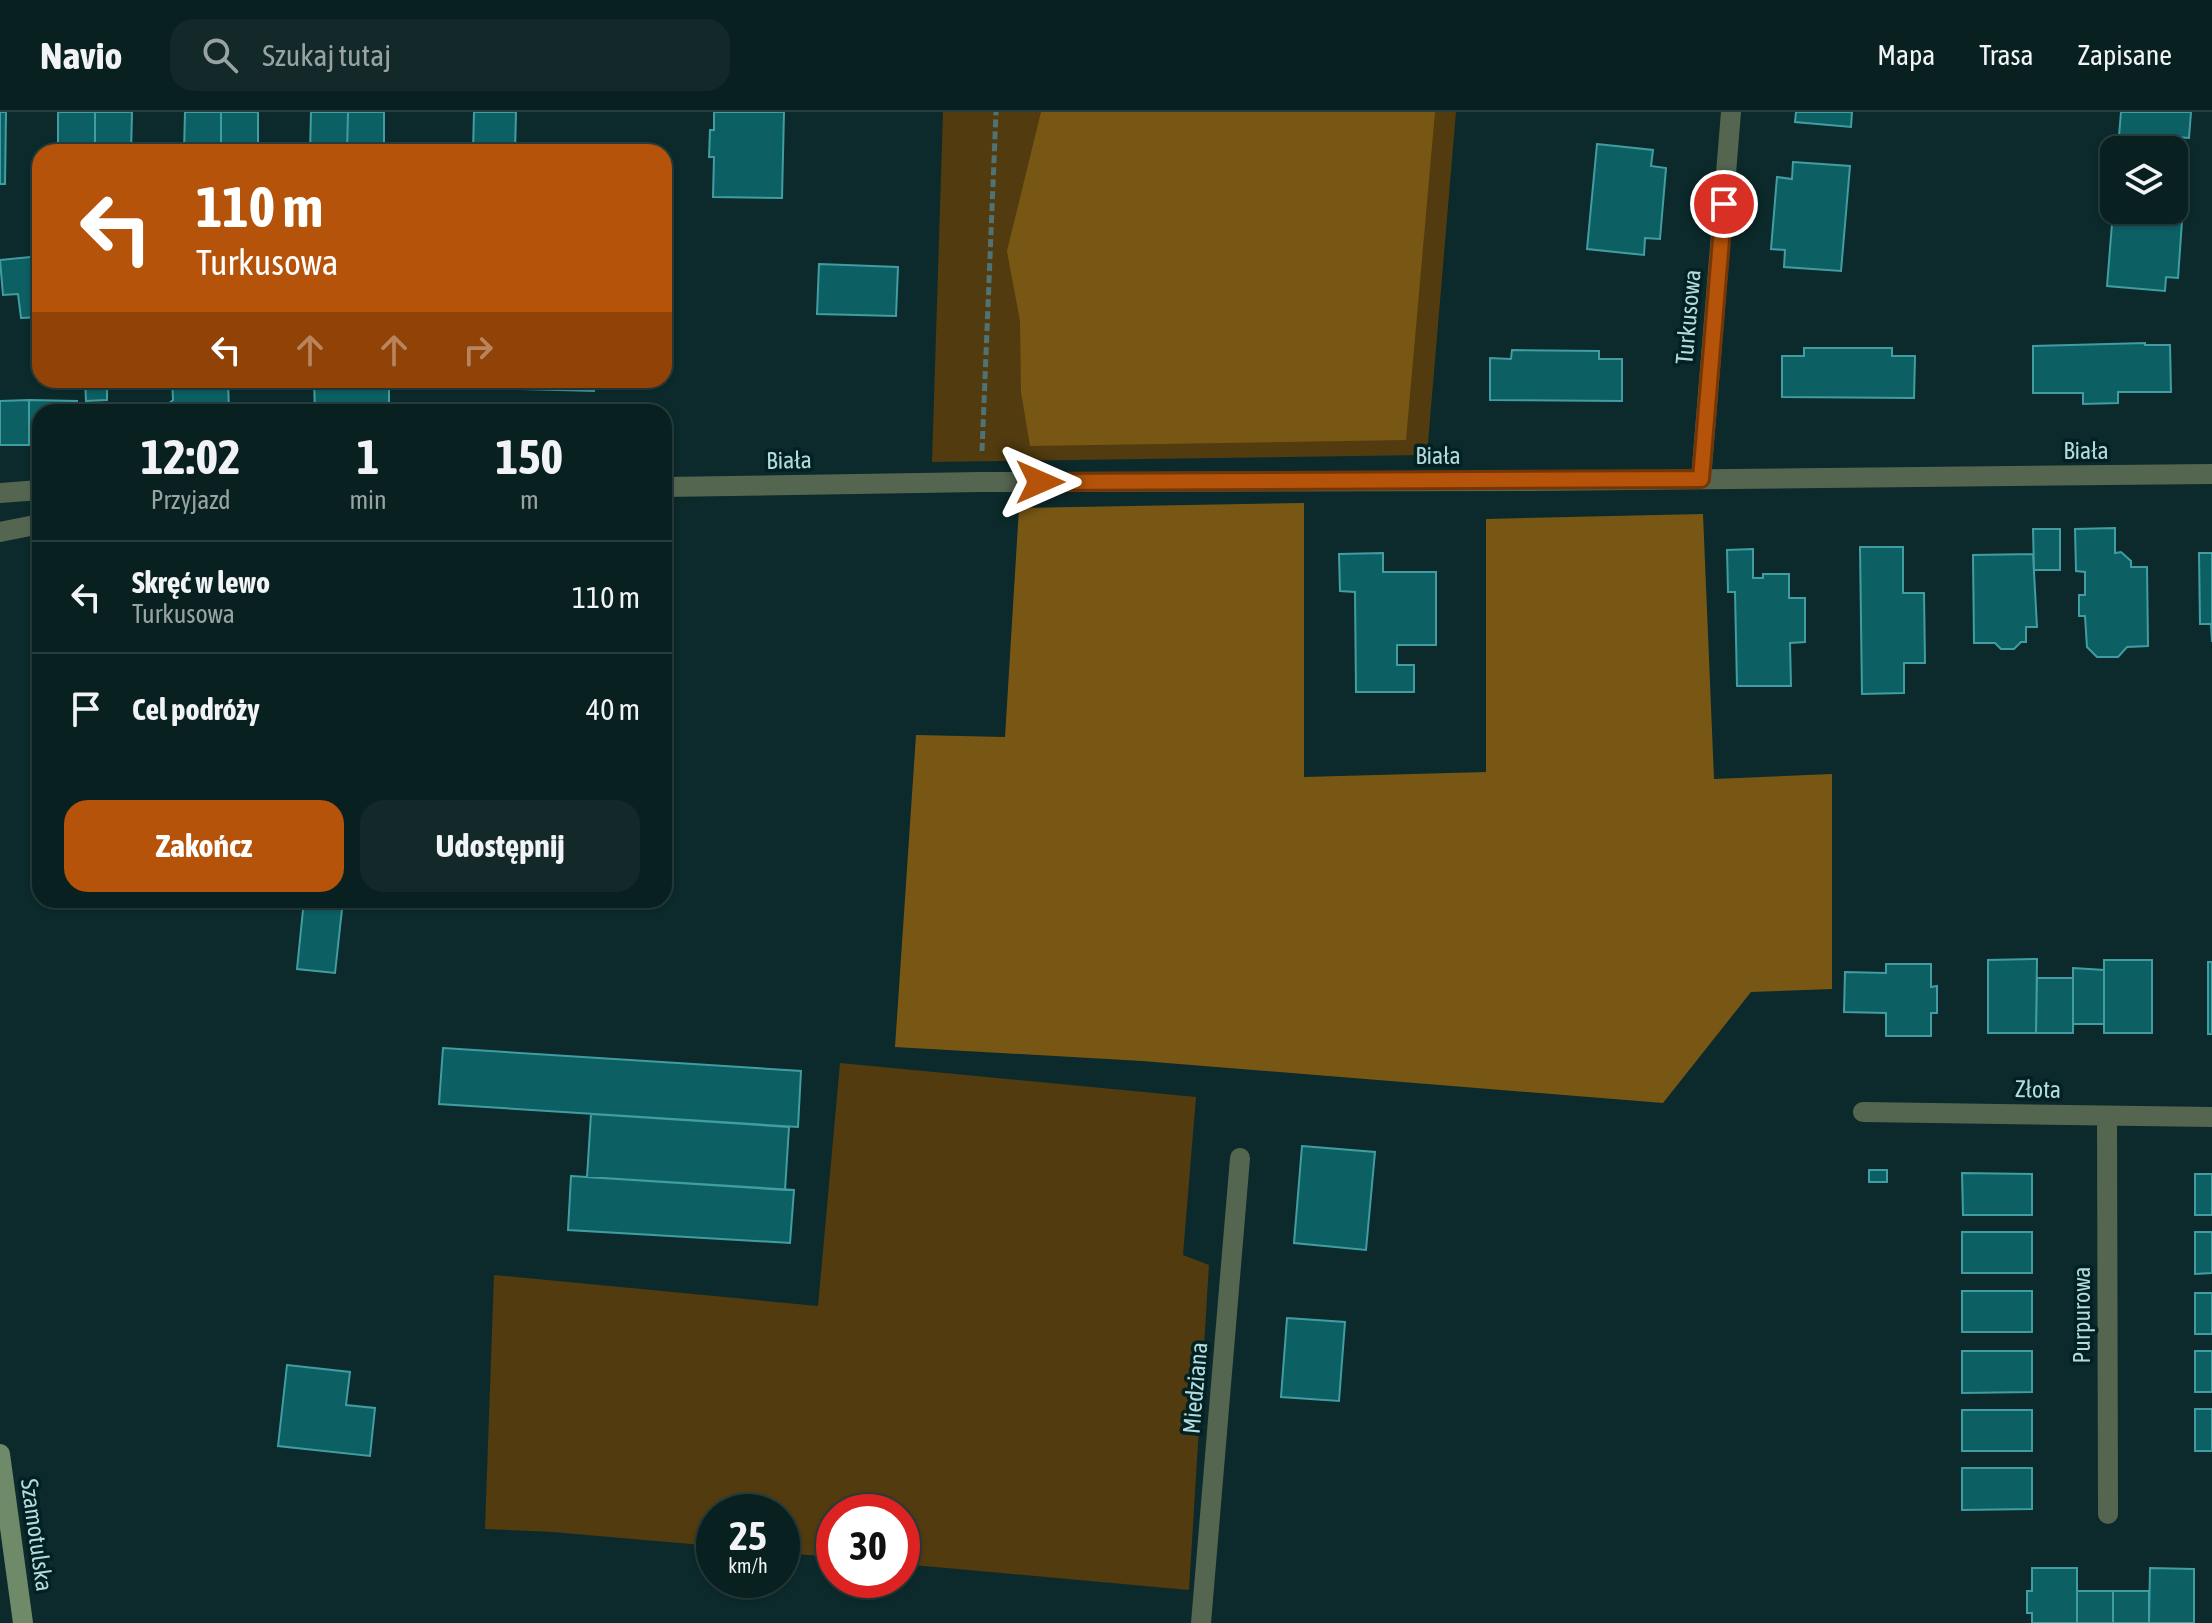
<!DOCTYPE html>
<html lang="pl">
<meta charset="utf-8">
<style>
:root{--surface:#092020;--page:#122829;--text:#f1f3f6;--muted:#99a3a5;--line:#293e3e;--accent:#b45309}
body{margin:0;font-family:"Asap Condensed",sans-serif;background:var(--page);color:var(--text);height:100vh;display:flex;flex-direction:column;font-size:30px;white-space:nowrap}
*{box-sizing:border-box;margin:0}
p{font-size:26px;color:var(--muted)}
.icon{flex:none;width:44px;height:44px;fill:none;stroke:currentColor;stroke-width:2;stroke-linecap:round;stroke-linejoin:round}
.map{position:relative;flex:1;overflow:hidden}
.drawer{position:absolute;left:32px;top:292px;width:640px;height:504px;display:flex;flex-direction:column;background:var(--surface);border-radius:24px;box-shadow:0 2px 6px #0004,0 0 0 2px var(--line)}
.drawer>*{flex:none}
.guide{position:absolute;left:32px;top:32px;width:640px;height:244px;border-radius:24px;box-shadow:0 2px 6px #0004,0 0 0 2px var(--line);background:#b45309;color:#fff;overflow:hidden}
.buttons{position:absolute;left:2100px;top:24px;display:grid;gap:16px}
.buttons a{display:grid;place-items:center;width:88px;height:88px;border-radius:16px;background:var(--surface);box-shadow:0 2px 6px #0004,0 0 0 2px var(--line);font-size:40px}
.speed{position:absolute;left:696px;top:1382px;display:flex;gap:16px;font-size:40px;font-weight:700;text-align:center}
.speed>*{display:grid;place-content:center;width:104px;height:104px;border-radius:50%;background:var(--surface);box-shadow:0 2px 6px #0004,0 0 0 2px var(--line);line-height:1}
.speed small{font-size:20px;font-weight:400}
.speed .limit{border:12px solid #d22;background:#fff;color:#111}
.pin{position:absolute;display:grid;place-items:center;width:68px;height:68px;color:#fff;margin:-34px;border:4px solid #fff;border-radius:50%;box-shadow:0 2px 8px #0007}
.me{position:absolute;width:88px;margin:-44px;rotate:90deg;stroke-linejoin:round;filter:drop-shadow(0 0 6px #0008)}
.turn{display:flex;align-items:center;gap:28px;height:168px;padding:0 32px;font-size:36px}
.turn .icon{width:104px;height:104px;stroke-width:2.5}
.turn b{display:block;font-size:56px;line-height:68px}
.lanes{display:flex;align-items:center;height:76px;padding:0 32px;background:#0003;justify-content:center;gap:40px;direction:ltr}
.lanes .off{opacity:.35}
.eta{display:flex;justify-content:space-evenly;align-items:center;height:136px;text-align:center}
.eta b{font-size:48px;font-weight:700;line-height:56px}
.button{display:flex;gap:16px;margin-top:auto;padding:16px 32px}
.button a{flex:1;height:92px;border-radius:24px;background:var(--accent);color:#fff;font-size:32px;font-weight:700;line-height:92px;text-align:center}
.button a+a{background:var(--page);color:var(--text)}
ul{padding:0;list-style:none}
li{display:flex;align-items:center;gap:24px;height:112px;padding:0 32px;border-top:2px solid var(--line)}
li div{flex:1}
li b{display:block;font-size:30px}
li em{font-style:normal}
header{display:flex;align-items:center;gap:48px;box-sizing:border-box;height:112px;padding:0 40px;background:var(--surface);border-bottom:2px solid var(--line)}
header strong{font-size:38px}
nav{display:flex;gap:44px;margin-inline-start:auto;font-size:28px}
.search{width:560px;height:72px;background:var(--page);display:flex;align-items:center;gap:20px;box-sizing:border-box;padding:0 28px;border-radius:24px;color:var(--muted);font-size:30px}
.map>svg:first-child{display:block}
.green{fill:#523b0e}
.forest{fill:#785715}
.building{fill:#0c5f63;stroke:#409ea2;stroke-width:2}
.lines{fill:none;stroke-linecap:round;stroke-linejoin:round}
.path{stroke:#4f7274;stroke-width:5;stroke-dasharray:8 4;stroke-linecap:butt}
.lane{stroke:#556650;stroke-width:20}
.street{stroke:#556650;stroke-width:20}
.secondary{stroke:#6f8a68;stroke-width:20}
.route-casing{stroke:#753606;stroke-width:20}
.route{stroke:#b45309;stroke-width:14}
.labels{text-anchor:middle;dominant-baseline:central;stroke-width:7;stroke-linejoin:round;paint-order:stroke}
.street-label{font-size:24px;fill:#b1dbdd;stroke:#032022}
</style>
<header>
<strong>Navio</strong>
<div class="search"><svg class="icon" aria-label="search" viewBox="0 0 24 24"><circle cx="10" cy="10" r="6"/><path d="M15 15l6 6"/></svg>Szukaj tutaj</div>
<nav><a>Mapa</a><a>Trasa</a><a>Zapisane</a></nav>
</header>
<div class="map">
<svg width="2212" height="1511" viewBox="0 0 2212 1511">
<rect width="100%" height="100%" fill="#0c2a2b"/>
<!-- green -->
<path class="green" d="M943,0H1456L1427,343L932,350Z
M840,951L1196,985L1183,1143L1209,1153L1189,1478L902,1452V1400H834V1445L782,1441V1400H714V1434L552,1420L485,1417L494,1163L818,1194Z"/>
<!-- forest -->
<path class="forest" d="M1041,0H1435L1406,328L1030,334L1021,280L1020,209L1007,139Z
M1304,391V665L1486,660V407L1703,402L1714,667L1832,662V877L1751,880L1663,991L1142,949L895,935L916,623L1005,625L1019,396Z"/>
<!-- building -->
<path class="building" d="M0,0H6L5,72H0Z
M58,0H95V40H58Z
M95,0H132L131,40H95Z
M185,0H221V40H184Z
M221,0H258V40H221Z
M311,0H348L347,40H310Z
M348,0H384V40H347Z
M474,0H516L515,40H473Z
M714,0H784L782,86L713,85L714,45H709L710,18H714Z
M1796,0H1852L1851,15L1795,10Z
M2121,0H2191L2189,26L2177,25L2176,41L2174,38L2118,36Z
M1597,32L1653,38L1651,54L1666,56L1660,127L1645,126L1644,143L1587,137Z
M1793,50L1850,54L1841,159L1784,155L1785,138L1771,137L1777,65L1792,67Z
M2114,87V98H2174V94L2183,95L2178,166L2166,165L2165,179L2107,174Z
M40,144V205L21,206L18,182L3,183L0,148Z
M819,152L898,155L896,204L817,202Z
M2145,231V233H2170L2171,280H2118V291L2083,292V281H2033V234Z
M1804,236H1892V244H1915L1914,286L1782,285V244H1804Z
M1512,238L1599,239V247H1622V289L1490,288V246L1511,247Z
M85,268H107V288L86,289Z
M172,268H228L229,300H167L166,294L173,288Z
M314,268H389V300H315Z
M522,268H594V279L522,277Z
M29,288V333H0V289Z
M29,288L77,289V300H40V333H29Z
M2115,416V441L2121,440L2131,449V455H2147L2148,534L2127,535L2118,545H2097L2087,535L2085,504H2079V483H2085V460L2076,459L2075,417Z
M2033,417H2060V458H2034Z
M1860,435H1903V481H1924L1925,551H1904V581L1862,582Z
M1753,437V466H1763V462H1789V486H1805V530L1790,531L1791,574H1737L1735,480H1728L1727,438Z
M1383,441V460H1436V533H1397V553H1414V580H1356L1355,480L1340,479L1339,442Z
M2199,441H2212V530L2211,512H2200Z
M2033,442L2037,515H2026V530H2021L2014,537H2001L1995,531H1974L1973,443Z
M304,788H343L335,861L297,857Z
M2037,847L2036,921H1988V848Z
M2104,848H2152V921H2104Z
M2208,850H2212V922H2208Z
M1886,852H1931V875L1937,874V901H1931V924H1886V901L1844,900L1845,860L1886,861Z
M2073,856L2104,858V912H2073Z
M2037,866H2073V921H2036Z
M443,936L801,959L798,1015L439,992Z
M591,1002L789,1015L785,1078L587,1065Z
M1302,1034L1375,1040L1366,1138L1294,1131Z
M1869,1058H1887V1070H1869Z
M1962,1061L2032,1062V1103H1963Z
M2195,1062H2212V1103H2195Z
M571,1064L794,1078L790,1131L568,1118Z
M1962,1120H2032V1161H1962Z
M2195,1120H2212V1161L2195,1162Z
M1962,1179H2032V1220H1962Z
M2195,1181H2212V1222H2195Z
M1287,1206L1345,1210L1339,1289L1281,1285Z
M1962,1239H2032V1280L1962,1281Z
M2195,1239H2212V1280H2195Z
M287,1253L350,1260L346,1293L375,1296L370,1344L278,1334Z
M2195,1297H2212V1339H2195Z
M1962,1298H2032V1339H1962Z
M1962,1356H2032V1397L1962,1398Z
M2032,1456H2077V1511H2032V1501H2027V1479H2032Z
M2150,1456L2194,1457V1511H2149Z
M2077,1479H2113V1511H2077Z
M2113,1479H2149V1511H2113Z"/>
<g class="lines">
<!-- path -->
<path class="path" d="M982,339L996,0"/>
<!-- lane -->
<path class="lane" d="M1701,367L1731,0"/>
<!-- street -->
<path class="street" d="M664,375L981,370L1532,369L2212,362
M0,381L40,378
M0,420L40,412
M1863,1000L2212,1005
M2107,1004L2108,1402
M1201,1511L1240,1046"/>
<!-- secondary -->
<path class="secondary" d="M0,1342L23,1511"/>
</g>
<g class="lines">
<!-- route casing -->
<g class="route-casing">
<path id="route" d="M1040,370L1701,367L1724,92"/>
</g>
<!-- route -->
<use href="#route" class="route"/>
</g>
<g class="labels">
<!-- street labels -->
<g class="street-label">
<text transform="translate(1688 205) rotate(-85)">Turkusowa</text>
<text x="2086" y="338">Biała</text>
<text x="1438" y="343">Biała</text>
<text transform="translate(789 348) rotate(-1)">Biała</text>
<text transform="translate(2038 977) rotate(1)">Złota</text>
<text transform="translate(2081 1203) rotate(-90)">Purpurowa</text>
<text transform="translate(1195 1276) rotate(-85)">Miedziana</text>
<text transform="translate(37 1423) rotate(82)">Szamotulska</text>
</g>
</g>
</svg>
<div class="buttons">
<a><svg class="icon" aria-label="layers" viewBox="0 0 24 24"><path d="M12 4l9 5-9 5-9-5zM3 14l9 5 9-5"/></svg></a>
</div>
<div class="speed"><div>25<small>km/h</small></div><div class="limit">30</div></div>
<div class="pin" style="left:1724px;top:92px;background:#d93025"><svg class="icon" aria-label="arrive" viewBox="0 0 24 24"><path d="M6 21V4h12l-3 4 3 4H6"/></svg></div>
<svg class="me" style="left:1040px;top:370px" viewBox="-20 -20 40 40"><path d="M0-17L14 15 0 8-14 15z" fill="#b45309" stroke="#fff" stroke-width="4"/></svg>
<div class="guide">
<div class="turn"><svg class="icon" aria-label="left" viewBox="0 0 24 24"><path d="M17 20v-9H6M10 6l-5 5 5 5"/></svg><div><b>110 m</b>Turkusowa</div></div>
<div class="lanes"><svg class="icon" aria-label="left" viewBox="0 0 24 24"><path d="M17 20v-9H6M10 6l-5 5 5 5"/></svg><svg class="icon off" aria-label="ahead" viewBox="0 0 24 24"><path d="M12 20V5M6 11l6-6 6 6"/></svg><svg class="icon off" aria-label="ahead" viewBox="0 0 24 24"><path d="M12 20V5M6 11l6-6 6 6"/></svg><svg class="icon off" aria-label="right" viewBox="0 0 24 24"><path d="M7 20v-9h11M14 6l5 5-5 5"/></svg></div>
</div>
<section class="drawer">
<div class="eta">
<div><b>12:02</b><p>Przyjazd</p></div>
<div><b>1</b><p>min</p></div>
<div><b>150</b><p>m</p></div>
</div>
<ul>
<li><svg class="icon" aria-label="left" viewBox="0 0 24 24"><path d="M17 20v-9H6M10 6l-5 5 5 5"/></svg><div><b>Skręć w lewo</b><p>Turkusowa</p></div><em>110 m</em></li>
<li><svg class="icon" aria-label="arrive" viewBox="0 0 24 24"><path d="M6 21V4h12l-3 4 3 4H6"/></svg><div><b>Cel podróży</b></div><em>40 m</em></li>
</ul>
<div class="button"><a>Zakończ</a><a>Udostępnij</a></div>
</section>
</div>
